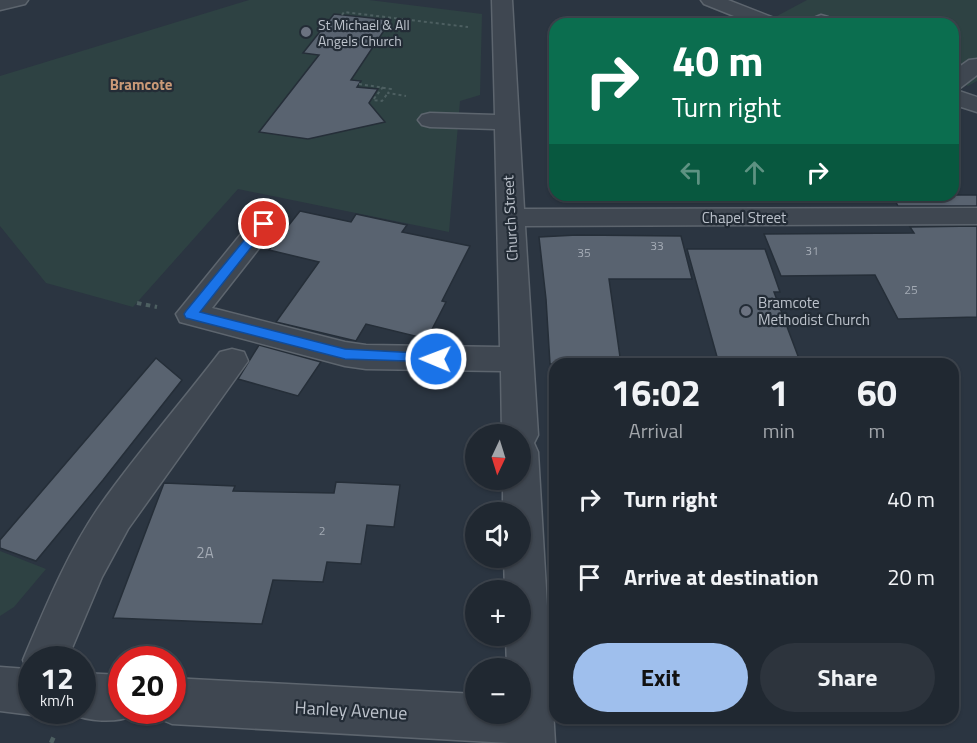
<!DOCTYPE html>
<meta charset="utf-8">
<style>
:root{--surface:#202831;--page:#2d343d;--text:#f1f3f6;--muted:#a2a6ab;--line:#3d444d;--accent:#9fbfed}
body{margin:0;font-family:"Titillium Web",sans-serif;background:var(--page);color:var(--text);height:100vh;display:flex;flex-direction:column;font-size:22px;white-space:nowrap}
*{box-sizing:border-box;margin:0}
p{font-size:20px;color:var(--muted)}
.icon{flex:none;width:33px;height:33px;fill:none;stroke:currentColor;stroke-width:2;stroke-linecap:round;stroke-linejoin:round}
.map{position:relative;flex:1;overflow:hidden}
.side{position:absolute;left:549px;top:358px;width:410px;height:366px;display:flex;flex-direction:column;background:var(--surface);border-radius:18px;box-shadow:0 2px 4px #0004,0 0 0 2px var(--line)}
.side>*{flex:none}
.guide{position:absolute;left:549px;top:18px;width:410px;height:183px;border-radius:18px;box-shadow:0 2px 4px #0004,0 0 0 2px var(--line);background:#0b6e4f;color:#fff;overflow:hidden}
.needle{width:39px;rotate:184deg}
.tools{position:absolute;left:465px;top:424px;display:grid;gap:12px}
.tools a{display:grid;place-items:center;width:66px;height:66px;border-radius:50%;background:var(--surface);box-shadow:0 2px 4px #0004,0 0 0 2px var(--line);font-size:30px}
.speed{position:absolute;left:18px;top:646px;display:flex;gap:12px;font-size:30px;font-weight:700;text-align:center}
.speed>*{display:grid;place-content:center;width:78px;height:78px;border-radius:50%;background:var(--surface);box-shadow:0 2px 4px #0004,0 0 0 2px var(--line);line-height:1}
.speed small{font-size:15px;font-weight:400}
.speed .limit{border:9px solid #d22;background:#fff;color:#111}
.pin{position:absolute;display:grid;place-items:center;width:51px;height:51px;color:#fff;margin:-26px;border:3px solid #fff;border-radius:50%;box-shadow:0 2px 6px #0007}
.me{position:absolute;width:66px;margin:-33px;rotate:271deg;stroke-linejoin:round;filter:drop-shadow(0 0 4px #0008)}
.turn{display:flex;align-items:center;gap:21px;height:126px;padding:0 24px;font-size:27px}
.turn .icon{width:78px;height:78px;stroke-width:2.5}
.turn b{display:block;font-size:42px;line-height:51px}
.lanes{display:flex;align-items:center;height:57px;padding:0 24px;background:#0003;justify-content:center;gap:30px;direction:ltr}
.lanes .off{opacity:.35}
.eta{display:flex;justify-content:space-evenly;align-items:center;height:102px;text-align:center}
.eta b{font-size:36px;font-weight:700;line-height:42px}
.primary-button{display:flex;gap:12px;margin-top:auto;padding:12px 24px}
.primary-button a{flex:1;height:69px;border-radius:36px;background:var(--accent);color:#111;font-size:24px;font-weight:700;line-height:69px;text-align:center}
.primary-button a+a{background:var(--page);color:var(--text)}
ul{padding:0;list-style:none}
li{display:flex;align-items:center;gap:18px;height:78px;padding:0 24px}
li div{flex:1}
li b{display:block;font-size:22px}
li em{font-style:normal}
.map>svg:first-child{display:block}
.green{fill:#2e4243}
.building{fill:#596370;stroke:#252e38;stroke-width:1.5}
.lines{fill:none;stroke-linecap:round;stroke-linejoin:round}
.minor-casing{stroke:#5d656e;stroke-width:3}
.path-far2{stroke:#4d5f61;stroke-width:2;stroke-dasharray:3 3;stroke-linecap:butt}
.path-far1{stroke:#4d5f61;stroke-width:4;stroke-dasharray:4.5 4.5;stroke-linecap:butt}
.path{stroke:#4d5f61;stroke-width:4.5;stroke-dasharray:6 6;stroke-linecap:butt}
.minor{fill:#3f4751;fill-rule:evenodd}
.route{fill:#1a73e8;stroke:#114b97;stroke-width:1.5}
.worship-dot{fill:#6b7280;stroke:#232c36;stroke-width:2}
.labels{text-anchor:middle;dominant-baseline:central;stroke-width:4.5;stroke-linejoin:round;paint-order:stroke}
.number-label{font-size:12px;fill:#a3aab4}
.far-poi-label{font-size:14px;fill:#bcc2cb;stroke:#232c36;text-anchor:start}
.far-quarter-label{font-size:15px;font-weight:bold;fill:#ca9977;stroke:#232c36}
.street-label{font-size:15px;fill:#bcc2cb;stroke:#232c36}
.poi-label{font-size:15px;fill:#bcc2cb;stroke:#232c36;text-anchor:start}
.near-number-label{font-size:15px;fill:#a3aab4}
.near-street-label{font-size:18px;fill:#bcc2cb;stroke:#232c36}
</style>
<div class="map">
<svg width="977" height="743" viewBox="0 0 977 743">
<rect width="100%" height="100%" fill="#2b3541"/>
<!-- green -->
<path class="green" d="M249,0H369L482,14L480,95L460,101L449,232L238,189L133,307L46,283L0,226V76Z
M807,0H977V81L968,86L953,80L952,24H797L777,16Z
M0,551L46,569L14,607L0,616Z"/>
<!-- building -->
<path class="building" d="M334,14L391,20L351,80L361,81L357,87L378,89L369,103L385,122L308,139L259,132L319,55L303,53Z
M892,195H977V206H898Z
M300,211L351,222L356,214L407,225L402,232L470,246L442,301L446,302L427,339L366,324L356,341L276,322L319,262L269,250Z
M977,226V317L898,319L875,275L781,276L764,234L914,233L910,227Z
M577,235L681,236L692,279H609L621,364H550L546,299L539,237Z
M687,249H765L780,292H774L801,364H719Z
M259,345L321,362L298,396L238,379Z
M156,358L182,380L103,480L36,561L0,548V540Z
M336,482L400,485L394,527L367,525L361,564L327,562L323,582L273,580L262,624L113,618L164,483L235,486L233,491L334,493Z"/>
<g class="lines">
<!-- minor casing -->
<g class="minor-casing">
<path id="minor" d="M0,0H28L25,4L0,10Z
M492,0H512L524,209L977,208V224L525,226L538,435L534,443L538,452L555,743H509L172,724L156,717L153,711H172V678L476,694V714H520V669H507L506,636H520V591H505L504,558H520V513H503V480H520V435H502L501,371L366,369L345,366L180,322L176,314L254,218L264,215L274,218L278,224L212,308L345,342L366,345L500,347L495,129L430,127L422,125L418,120L422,115L430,113L495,115Z
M701,0H728L779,20L782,24H754L704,4Z
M821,15L828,17L831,21L829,24H806L809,20Z
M977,59V75L960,88L953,89L977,97V112L952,104V72L969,60Z
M232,349L244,352L248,361L128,529L102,577L67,660H32V711H41L32,715L0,711V667L27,669L23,660C45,608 68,551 101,504C138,452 181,403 220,352Z
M82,673L122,675V711H139L138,714C115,724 89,722 66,712L82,711Z"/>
</g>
<!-- path-far2 -->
<path class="path-far2" d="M342,15L344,12L468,27
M359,84L391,89L388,93L406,96
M383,87L373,100L382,101L388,93"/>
<!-- path-far1 -->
<path class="path-far1" d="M137,303L157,307"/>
<!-- path -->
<path class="path" d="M51,743L55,734"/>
<!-- minor -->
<use href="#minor" class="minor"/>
</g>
<!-- route -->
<path class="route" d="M264,220L268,221V226L200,312L345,349L436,354L440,355L442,359L440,362L345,359L186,318L184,314L186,311L260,221Z"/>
<!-- markers -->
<g class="worship-dot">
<circle cx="306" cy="32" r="6"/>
<circle cx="746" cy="311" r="6"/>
</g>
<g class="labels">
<!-- number labels -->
<g class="number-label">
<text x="657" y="245">33</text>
<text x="812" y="250">31</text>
<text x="584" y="252">35</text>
<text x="911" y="289">25</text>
<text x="322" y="530">2</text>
</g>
<!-- far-poi labels -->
<g class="far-poi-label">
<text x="318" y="24">St Michael &amp; All<tspan x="318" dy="16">Angels Church</tspan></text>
</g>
<!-- far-quarter labels -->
<g class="far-quarter-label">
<text x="141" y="84">Bramcote</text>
</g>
<!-- street labels -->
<g class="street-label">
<text x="744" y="217">Chapel Street</text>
<text transform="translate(510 218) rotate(-93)">Church Street</text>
</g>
<!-- poi labels -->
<g class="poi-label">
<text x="758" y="302">Bramcote<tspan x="758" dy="17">Methodist Church</tspan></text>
</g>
<!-- near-number labels -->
<g class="near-number-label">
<text x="205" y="552">2A</text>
</g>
<!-- near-street labels -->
<g class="near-street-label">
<text transform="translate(351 710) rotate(3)">Hanley Avenue</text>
</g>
</g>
</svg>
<div class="tools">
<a><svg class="needle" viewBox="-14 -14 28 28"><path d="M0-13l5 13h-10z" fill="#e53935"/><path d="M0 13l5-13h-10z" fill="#a2a6ab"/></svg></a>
<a><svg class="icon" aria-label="sound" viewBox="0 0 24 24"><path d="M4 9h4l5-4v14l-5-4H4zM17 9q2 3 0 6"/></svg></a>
<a>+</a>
<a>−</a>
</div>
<div class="speed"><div>12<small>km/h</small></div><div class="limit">20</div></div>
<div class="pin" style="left:264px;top:224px;background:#d93025"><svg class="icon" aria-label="arrive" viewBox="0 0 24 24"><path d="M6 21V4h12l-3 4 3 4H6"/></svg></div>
<svg class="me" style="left:436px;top:359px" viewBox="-20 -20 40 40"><circle r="17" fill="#1a73e8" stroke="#fff" stroke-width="3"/><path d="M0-11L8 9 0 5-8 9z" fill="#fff"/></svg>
<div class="guide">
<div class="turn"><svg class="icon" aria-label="right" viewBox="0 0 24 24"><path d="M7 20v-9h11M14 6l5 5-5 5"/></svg><div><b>40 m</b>Turn right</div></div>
<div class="lanes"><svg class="icon off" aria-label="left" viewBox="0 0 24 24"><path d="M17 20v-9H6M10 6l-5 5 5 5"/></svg><svg class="icon off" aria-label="ahead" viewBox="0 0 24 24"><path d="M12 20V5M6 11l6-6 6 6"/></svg><svg class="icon" aria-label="right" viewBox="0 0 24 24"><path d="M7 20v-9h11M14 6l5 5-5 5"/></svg></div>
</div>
<section class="side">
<div class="eta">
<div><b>16:02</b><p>Arrival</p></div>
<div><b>1</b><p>min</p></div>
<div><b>60</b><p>m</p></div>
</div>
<ul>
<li><svg class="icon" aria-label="right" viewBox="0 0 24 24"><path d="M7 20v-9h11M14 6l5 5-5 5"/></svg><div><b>Turn right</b></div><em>40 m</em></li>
<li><svg class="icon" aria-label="arrive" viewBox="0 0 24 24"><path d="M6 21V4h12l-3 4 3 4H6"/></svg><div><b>Arrive at destination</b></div><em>20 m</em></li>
</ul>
<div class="primary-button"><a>Exit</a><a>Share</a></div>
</section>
</div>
